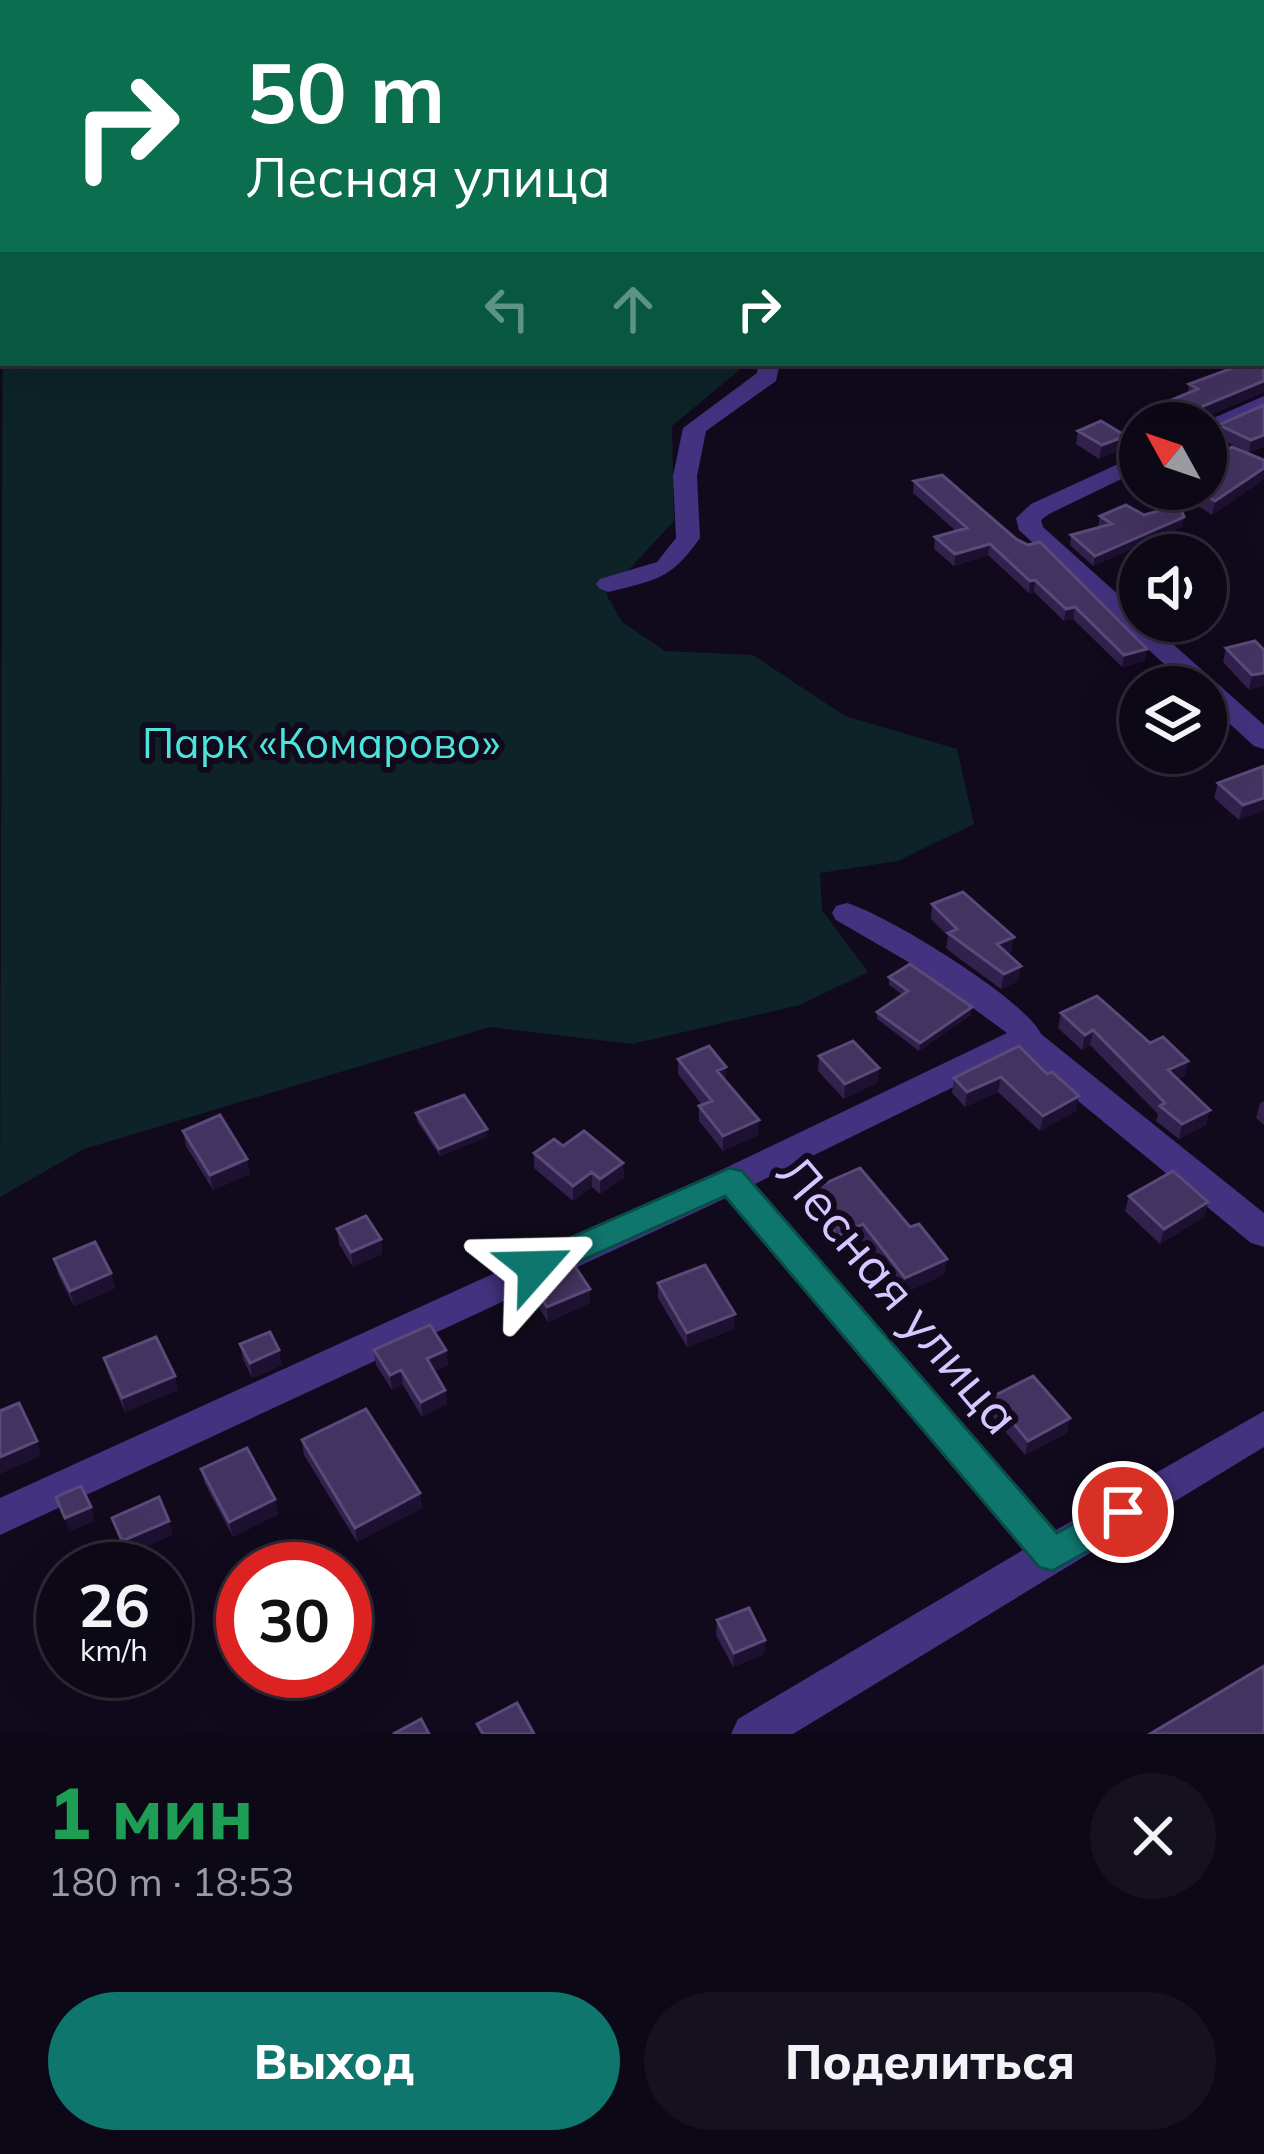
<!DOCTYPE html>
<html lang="ru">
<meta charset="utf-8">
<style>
:root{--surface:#0d0816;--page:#16111f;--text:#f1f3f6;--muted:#9a9aa1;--line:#2d2935;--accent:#0f766e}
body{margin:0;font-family:Mulish,sans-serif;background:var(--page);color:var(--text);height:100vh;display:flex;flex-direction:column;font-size:45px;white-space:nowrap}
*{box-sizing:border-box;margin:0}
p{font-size:39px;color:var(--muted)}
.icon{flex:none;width:66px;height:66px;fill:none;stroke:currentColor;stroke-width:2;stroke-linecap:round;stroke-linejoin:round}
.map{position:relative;height:1734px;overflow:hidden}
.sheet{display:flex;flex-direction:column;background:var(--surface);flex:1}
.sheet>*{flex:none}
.banner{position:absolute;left:0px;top:0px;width:1266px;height:366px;box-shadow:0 12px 48px #0002,0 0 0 3px var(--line);background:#0b6e4f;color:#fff;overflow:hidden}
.needle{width:78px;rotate:310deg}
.buttons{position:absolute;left:1119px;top:402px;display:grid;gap:24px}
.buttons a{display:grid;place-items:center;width:108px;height:108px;border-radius:50%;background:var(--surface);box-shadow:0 12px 48px #0002,0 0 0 3px var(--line);font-size:60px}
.speed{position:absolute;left:36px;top:1542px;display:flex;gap:24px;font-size:60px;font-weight:700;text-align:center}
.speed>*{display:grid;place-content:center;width:156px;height:156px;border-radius:50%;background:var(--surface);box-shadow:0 12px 48px #0002,0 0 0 3px var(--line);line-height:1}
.speed small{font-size:30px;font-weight:400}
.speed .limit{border:18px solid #d22;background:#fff;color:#111}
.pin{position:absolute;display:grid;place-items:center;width:102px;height:102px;color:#fff;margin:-51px;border:6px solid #fff;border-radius:50%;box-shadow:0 3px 12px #0007}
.me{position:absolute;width:132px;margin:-66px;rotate:65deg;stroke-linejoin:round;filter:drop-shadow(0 0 9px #0008)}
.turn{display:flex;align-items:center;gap:42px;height:252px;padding:0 48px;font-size:54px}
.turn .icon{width:156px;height:156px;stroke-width:2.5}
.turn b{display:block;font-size:84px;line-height:102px}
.lanes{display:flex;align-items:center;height:114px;padding:0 48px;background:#0003;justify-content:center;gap:60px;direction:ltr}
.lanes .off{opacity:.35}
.round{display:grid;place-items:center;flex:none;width:126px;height:126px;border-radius:63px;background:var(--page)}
.headline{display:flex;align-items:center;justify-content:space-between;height:204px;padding:0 48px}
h1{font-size:72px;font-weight:800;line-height:90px;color:#1e9e55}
.cta{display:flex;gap:24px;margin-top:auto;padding:24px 48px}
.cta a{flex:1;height:138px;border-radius:72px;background:var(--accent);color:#fff;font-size:48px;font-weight:800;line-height:138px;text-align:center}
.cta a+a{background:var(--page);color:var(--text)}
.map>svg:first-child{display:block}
.green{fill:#0d2327}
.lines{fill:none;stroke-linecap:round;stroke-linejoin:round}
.street{fill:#43327f;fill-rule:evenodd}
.wall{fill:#31214c}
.shaded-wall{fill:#1d1131}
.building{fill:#433360;stroke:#5a4a79;stroke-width:3}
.route{fill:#0f766e;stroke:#0a4d48;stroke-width:3}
.labels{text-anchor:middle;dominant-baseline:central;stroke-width:12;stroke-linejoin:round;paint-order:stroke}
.park-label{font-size:42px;fill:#4ce5db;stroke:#110a1d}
.near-street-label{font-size:51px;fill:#d7c6ff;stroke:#110a1d}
</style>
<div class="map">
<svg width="1264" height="1734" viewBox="0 0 1264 1734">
<rect width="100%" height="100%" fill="#110a1d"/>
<!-- green -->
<path class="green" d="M3,245V363H741L742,368L672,426L674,521L606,594L622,622L665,651L753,655L845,716L957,749L974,824L898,861L820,873L822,910L868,972L800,1005L632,1044L490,1027L84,1149L0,1197Z"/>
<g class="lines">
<!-- street -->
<path class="street" d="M990,0H1010L1012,3H992Z
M758,363H780L776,381L706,431L697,476L700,538C670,580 658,579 609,592L600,589L596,584L600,579L657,562L676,538L673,476L683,428L757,373Z
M1264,396V412L1206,437L1202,423Z
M1140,454V470L1049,514L1041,520L1043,527L1140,614V621H1147L1264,725V749L1254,746L1206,702V687H1189L1019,530L1016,518L1031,504Z
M847,903C886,914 1026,1000 1041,1034L1264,1213V1247L1251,1243L1021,1054L755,1184L1056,1530L1264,1411V1447L793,1734H731L738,1719L1023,1550L726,1198L0,1535V1498L719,1171L1007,1033L917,967L836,920L832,913L836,906Z"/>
</g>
<!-- wall -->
<path class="wall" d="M1189,384L1264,392L1201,419L1200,423H1187L1167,413L1169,401L1188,393Z
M1264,405L1249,453L1217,437L1219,425Z
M1078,431L1126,436L1123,449L1099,459L1076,444Z
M1264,460L1212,515L1179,493L1180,489H1206Z
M1140,472V489H1170L1153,498L1128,484L1129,478Z
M914,481L1145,661L1122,667L1073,619L1064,621L1034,592L1029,593L988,555L954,566L934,549L935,537L956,531L913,493Z
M1144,515L1183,526L1093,566L1070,545L1071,535L1101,527L1098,526L1100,516Z
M1226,648L1264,650L1249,690L1223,662Z
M1264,766L1239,820L1214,798L1218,783Z
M932,904L1014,937L1011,952L1008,954L1018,981L1001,989L953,954L946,948L948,936L931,919Z
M889,977L971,1015L919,1051L877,1019V1012L903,995L889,985Z
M1061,1013L1150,1043L1188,1061L1185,1076L1178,1079L1206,1125L1179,1139L1156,1121L1158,1114L1090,1045L1082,1050L1058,1028Z
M819,1056L879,1068L877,1083L844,1099L818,1071Z
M678,1059L726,1067V1081L758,1135L723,1151L699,1121V1106L702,1105L678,1074Z
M1047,1074L1076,1111L1040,1131L998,1092L965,1107L952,1093L954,1078Z
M1264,1101V1125L1256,1118L1260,1103Z
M416,1113L487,1129V1137L440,1156L417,1121Z
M183,1131L250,1174L213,1190L186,1146Z
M563,1146L623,1163L624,1178L600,1194L592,1187L573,1201L534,1168V1153Z
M860,1168L945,1274L904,1293L861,1239L836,1251L802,1208L803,1193Z
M1129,1196L1208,1202L1204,1217L1160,1244L1125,1211Z
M337,1229L381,1239L382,1254L353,1267L339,1244Z
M54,1259L111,1273L115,1288L74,1306L58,1274Z
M530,1280L590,1303L548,1322L531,1295Z
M658,1283L734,1329L687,1347L658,1298Z
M240,1344L282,1365L252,1378L243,1359Z
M374,1350H446L448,1365L434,1371L445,1390L447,1404L422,1417L403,1385L392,1390L376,1365Z
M104,1358L178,1390L125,1412L108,1373Z
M992,1397L1067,1433L1025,1455L989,1412Z
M302,1440L420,1493L422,1508L357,1542L304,1455Z
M201,1469L275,1499L278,1514L233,1537L205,1484Z
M717,1620L765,1640L764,1654L733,1667L716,1635Z"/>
<!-- shaded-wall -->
<path class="shaded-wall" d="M1264,381V392L1200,419L1203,406Z
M1264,435V447L1249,453L1251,440Z
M1126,436L1123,449L1099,459L1102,445Z
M1264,468V480L1212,515L1215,501Z
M1158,489H1170L1153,498L1154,491Z
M1184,517L1183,526L1093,566L1095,556Z
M990,544L988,555L954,566L955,554Z
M1035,580L1034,592L1029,593L1030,581Z
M1075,607L1073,619L1064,621L1066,609Z
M1147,649L1145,661L1122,667L1124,655Z
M1264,673V686L1249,690L1252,675Z
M1225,723L1221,737L1206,743V729Z
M1264,798V811L1239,820L1243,805Z
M1014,937L1011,952L995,959L997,944Z
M1021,966L1018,981L1001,989L1004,974Z
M972,1007L971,1015L919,1051L920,1043Z
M1093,1030L1090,1045L1082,1050L1085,1035Z
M1188,1061L1185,1076L1165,1085L1168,1070Z
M726,1067V1082L717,1071Z
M879,1068L877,1083L844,1099L845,1084Z
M1001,1077L998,1092L965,1107L967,1092Z
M1079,1096L1076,1111L1040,1131L1043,1116Z
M1210,1110L1206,1125L1179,1139L1182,1124Z
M759,1120L758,1135L723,1151V1136Z
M487,1129V1137L440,1156L439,1149Z
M247,1159L250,1174L213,1190L210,1175Z
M623,1163L624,1178L600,1194V1179Z
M592,1172V1187L573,1201V1186Z
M1208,1202L1204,1217L1160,1244L1164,1229Z
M863,1224L861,1239L836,1251L837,1236Z
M381,1239L382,1254L353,1267L351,1252Z
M947,1259L945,1274L904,1293L905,1278Z
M111,1273L115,1288L74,1306L70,1291Z
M590,1289V1303L548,1322L547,1307Z
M735,1314L734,1329L687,1347V1333Z
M279,1350L282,1365L252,1378L250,1363Z
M446,1350L448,1365L428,1374L427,1359Z
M401,1370L403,1385L392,1390L390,1375Z
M175,1376L178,1390L125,1412L122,1398Z
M445,1390L447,1404L422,1417L421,1402Z
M1070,1418L1067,1433L1025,1455L1028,1441Z
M37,1441L41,1456L0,1474V1457Z
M420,1493L422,1508L357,1542L355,1528Z
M275,1499L278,1514L233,1537L229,1522Z
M91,1507L95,1521L69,1532L65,1518Z
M169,1521L173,1535L126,1556L122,1541Z
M765,1640L764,1654L733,1667L734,1653Z"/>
<!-- building -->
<path class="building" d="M147,0H191L195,3H151Z
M1263,120L1264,123V167L1263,166Z
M1263,356L1264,381L1203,406L1201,416L1169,401L1198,389L1189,384L1246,363H1263Z
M1264,405V435L1251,440L1219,425Z
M1101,421L1126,436L1102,445L1078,431Z
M1232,447L1264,460V468L1215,501L1196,489H1206V464Z
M1140,472V483L1129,478Z
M942,475L1016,539L1028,545L1040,542L1147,649L1124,655L1075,607L1066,609L1035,580L1030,581L990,544L955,554L935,537L967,528L914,481Z
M1126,505L1144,515L1180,505L1184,517L1095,556L1071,535L1112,524L1100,516Z
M1255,641L1264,650V673L1252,675L1226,648Z
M1206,707L1225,723L1206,729Z
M1264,766V798L1243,805L1218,783Z
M963,892L1014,937L997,944L1021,966L1004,974L948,933L957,929L932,904Z
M910,964L972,1007L920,1043L877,1012L908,991L889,977Z
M1097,996L1150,1043L1163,1037L1188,1061L1168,1070L1210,1110L1182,1124L1160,1106L1165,1103L1093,1030L1085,1035L1061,1013Z
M853,1041L879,1068L845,1084L819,1056Z
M709,1046L726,1067L717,1071L759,1120L723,1136L699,1106L712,1101L678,1059Z
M1019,1046L1047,1074L1052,1072L1079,1096L1043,1116L1001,1077L967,1092L954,1078Z
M464,1095L487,1129L439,1149L416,1113Z
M220,1115L247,1159L210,1175L183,1131Z
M584,1131L623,1163L600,1179L592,1172L573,1186L534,1153L554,1139L563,1146Z
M860,1168L910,1227L919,1224L947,1259L905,1278L863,1224L837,1236L803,1193Z
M1173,1171L1208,1202L1164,1229L1129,1196Z
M366,1216L381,1239L351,1252L337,1229Z
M95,1242L111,1273L70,1291L54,1259Z
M572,1262L590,1289L547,1307L530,1280Z
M705,1265L735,1314L687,1333L658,1283Z
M430,1325L446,1350L427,1359L445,1390L421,1402L401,1370L390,1375L374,1350Z
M270,1332L279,1350L250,1363L240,1344Z
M156,1337L175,1376L122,1398L104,1358Z
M1033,1376L1070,1418L1028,1441L992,1397Z
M19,1403L37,1441L0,1457V1411Z
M366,1409L420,1493L355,1528L302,1440Z
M247,1448L275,1499L229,1522L201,1469Z
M81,1486L91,1507L65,1518L56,1497Z
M159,1497L169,1521L122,1541L112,1518Z
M749,1608L765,1640L734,1653L717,1620Z
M1264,1666V1734H1150Z
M517,1703L534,1734H483L477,1724Z
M421,1719L429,1734H393Z"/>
<!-- route -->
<path class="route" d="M730,1168L742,1171L1057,1533L1123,1496L1136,1501L1141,1512L1136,1524L1052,1571L1039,1567L725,1196L547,1276L535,1280L524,1276L519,1267L524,1258Z"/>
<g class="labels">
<!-- park labels -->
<g class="park-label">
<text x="321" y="742">Парк «Комарово»</text>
</g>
<!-- near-street labels -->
<g class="near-street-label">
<text transform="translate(899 1294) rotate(50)">Лесная улица</text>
</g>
</g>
</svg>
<div class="buttons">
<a><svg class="needle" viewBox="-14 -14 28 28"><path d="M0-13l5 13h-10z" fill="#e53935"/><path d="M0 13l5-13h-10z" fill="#9a9aa1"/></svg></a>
<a><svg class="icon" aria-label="sound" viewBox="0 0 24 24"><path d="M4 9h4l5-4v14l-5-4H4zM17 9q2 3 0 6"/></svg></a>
<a><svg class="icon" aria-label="layers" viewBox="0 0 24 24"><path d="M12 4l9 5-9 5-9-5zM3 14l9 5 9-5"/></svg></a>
</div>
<div class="speed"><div>26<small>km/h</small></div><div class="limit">30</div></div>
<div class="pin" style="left:1123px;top:1512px;background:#d93025"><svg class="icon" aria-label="arrive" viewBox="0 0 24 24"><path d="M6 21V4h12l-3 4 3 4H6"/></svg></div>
<svg class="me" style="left:535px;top:1267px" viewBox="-20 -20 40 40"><path d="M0-17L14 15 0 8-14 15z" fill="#0f766e" stroke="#fff" stroke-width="4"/></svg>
<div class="banner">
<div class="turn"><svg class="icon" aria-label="right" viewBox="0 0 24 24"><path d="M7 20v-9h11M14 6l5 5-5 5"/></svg><div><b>50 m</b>Лесная улица</div></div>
<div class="lanes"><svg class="icon off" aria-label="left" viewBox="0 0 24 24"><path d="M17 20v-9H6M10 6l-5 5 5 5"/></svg><svg class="icon off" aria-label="ahead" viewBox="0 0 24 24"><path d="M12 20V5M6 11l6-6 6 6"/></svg><svg class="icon" aria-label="right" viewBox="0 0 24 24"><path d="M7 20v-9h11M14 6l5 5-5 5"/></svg></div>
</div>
</div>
<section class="sheet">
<div class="headline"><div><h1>1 мин</h1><p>180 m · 18:53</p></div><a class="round"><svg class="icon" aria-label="close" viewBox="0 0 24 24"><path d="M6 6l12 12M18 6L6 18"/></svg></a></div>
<div class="cta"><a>Выход</a><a>Поделиться</a></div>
</section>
